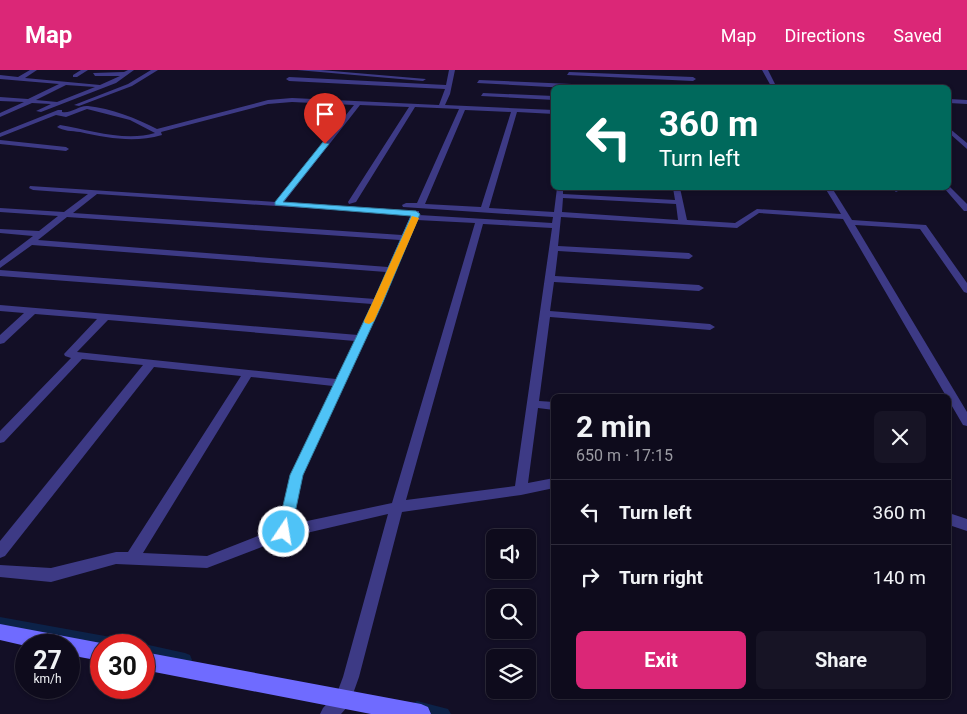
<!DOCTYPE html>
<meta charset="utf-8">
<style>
:root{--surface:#0e0b1c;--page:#171425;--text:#f1f3f6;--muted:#9b9ba3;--line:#2e2b3b;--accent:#db2777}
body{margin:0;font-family:Roboto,sans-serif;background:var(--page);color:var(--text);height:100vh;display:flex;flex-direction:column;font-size:19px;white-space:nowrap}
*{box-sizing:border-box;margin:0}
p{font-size:16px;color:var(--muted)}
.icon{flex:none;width:28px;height:28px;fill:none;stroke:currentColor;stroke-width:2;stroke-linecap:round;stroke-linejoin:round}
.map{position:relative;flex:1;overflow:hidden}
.sheet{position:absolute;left:551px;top:324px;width:400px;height:305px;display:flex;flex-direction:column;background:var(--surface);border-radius:8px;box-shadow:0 1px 4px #0004,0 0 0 1px var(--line)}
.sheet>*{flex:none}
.guide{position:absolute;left:551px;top:15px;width:400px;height:105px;border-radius:8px;box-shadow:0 1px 4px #0004,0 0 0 1px var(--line);background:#00695c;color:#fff;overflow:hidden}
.fabs{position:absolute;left:486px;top:459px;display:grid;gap:10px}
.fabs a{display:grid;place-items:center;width:50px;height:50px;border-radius:8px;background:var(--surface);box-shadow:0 1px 4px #0004,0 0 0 1px var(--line);font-size:25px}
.speed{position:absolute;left:15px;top:564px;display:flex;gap:10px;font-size:25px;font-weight:700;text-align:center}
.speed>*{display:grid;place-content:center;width:65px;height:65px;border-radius:50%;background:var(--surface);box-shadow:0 1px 4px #0004,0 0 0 1px var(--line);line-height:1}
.speed small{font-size:12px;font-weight:400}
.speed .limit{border:8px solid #d22;background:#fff;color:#111}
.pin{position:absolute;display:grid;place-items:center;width:42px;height:42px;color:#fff;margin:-51px -21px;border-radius:50% 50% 50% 0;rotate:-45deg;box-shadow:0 0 5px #0007}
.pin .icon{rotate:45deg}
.me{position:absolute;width:55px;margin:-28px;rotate:12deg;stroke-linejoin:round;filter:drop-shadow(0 0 4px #0008)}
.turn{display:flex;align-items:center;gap:18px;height:105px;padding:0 25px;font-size:22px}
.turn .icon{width:65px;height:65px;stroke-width:2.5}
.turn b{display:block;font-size:35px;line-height:42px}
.round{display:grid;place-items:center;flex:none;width:52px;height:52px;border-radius:8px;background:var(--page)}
.summary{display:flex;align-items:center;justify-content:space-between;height:85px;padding:0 25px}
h1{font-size:30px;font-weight:700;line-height:38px}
.button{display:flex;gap:10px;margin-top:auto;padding:10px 25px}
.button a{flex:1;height:58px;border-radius:8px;background:var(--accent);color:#fff;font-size:20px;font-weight:700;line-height:58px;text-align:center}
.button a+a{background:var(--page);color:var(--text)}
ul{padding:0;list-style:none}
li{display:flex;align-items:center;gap:15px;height:65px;padding:0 25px;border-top:1px solid var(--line)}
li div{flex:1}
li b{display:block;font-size:19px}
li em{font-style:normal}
header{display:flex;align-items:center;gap:30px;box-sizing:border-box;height:70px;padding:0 25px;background:var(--accent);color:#fff}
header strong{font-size:24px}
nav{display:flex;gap:28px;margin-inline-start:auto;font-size:18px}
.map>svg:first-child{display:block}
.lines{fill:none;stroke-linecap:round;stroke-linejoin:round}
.canal{fill:#0c2248;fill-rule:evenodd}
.street{fill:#3d3a85;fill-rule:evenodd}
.secondary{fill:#6f6bff;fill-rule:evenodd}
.route{fill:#4fc3f7;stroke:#337fa1}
.slow{fill:#f59e0b}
</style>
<header>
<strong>Map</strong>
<nav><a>Map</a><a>Directions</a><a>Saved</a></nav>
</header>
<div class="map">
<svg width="967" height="644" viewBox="0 0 967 644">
<rect width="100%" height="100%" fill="#130f26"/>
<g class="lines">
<!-- canal -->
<path class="canal" d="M0,547L116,568L121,570L123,575H101V579L0,561Z
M144,574L185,583L190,585L192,590L190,595L185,597L144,588V575H142Z
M417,631L448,639L451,644H411L409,639L412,634Z"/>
<!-- street -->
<path class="street" d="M30,0H37L25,8L100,15L120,6H95L93,3L124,2L128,0H134L116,13L41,42L36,41L51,34L32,33L0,47V43L24,32L0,31V27L28,29L59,14L0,9V5L18,7ZM66,15L95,17L57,32L36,30Z
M81,0H88L77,7H73V5Z
M151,0H158L132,16L79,36L74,35L128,14Z
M297,0H321L426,9L423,11Z
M449,0H455L450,24L445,35L554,40V44L517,42L489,138L554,142L557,118H563V124L675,130L673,118H680L687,150L735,153L757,139L841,144L825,118H832L852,150L926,155L967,213V223L964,222L920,159L855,155L967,342V356L963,355L949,331V326H946L843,149L759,143L737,158L561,147L558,176L689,183L693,186L689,189L558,181L555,206L699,215L704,218L699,221L554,212L550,241L710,254L715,257L710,260L550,247L539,331L554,332V340L538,338L528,413L554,408V418L521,425L402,442L359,607L349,635L341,644H320L323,638L337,623L343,607L388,444L285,468L207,498L116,494L51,512L0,507V495L51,498L116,482H128L241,306L154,297L5,486L0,488V471L143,295L82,289L4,372L0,373V361L71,288L65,286L64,284L97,249L35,244L4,273L0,274V265L24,243L0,241V235L358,265L372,234L0,206V200L375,229L386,202L32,175L0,198V191L33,166L0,163V159L39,161L58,146L0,142V138L64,142L88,124L33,120L29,118L30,116L276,132L354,35L292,32L268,34L161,62L162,65C134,73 108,68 80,62C72,61 63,61 57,57L60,55C90,60 125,72 155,63L130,50L87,39L66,47L56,45L0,67V63L58,40H62V42C71,44 79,35 88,36C110,38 138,49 157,59L268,30L292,28L439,35L445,19L289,11L286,9L289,7L446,15ZM360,35L409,37L348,132L349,134L356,132L415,37L459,39L417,133H406L402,135L403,137L553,147L552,153L419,145V141H416L284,132ZM465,40L511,42L481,137L425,134ZM97,124L411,145L402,165L73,143ZM563,128L676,134L678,150L562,142ZM67,147L400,170L388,197L38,170ZM417,150L475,153L392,433L293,454L303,405L383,232ZM483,154L552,158L515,416L406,430ZM108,250L355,271L336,309L77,282ZM251,307L333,316L291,405L278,458L207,486L143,483Z
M762,0H768L777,18H772Z
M569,2L693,7L696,9L693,11L567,5Z
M479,10L618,16L620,18H568L477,13Z
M483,23L554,26V30L481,26Z
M949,29L967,30V34L949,33Z
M949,58L967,73V79L949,63Z
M0,70L66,77L69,79L66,81L0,74Z
M949,116L967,134V141H964L944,118Z
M891,118H898L900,120L896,122Z
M949,443L967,449V461L949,455Z"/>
<!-- secondary -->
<path class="secondary" d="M0,554L101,573L105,575H101V591L69,585V575L26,576L0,570Z
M144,582L421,634L428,637L431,644H371L144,600Z"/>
</g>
<!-- route -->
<path class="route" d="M323,72L329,74L283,132L416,141L420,144L383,232L303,405L291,462L289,466L284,468L279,466L277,462L290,405L373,232L411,146L275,135V132Z"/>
<!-- slow -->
<path class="slow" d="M412,146L419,148L374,251L369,254L365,253L364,251Z"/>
</svg>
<div class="fabs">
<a><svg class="icon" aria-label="sound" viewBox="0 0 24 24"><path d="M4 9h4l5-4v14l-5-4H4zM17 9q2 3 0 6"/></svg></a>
<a><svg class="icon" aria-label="search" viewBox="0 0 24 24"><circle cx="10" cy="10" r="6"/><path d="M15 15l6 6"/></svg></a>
<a><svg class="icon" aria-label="layers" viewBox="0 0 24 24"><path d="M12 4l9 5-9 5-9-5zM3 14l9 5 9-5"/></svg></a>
</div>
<div class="speed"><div>27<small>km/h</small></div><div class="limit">30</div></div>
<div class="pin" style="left:325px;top:74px;background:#d93025"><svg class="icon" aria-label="arrive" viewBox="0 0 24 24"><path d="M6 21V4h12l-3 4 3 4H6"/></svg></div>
<svg class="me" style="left:284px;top:462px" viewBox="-20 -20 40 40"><circle r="17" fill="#4fc3f7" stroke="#fff" stroke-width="3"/><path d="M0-11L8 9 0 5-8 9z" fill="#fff"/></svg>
<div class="guide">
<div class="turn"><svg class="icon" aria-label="left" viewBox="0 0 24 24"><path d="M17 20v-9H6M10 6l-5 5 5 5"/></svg><div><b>360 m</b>Turn left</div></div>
</div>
<section class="sheet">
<div class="summary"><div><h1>2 min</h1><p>650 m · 17:15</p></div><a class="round"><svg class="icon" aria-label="close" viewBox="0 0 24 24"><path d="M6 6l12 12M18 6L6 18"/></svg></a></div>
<ul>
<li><svg class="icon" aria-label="left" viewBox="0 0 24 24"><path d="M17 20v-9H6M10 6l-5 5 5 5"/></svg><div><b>Turn left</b></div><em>360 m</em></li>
<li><svg class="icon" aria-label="right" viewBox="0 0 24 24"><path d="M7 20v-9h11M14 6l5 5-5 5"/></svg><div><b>Turn right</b></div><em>140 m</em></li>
</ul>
<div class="button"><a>Exit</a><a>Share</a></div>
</section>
</div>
